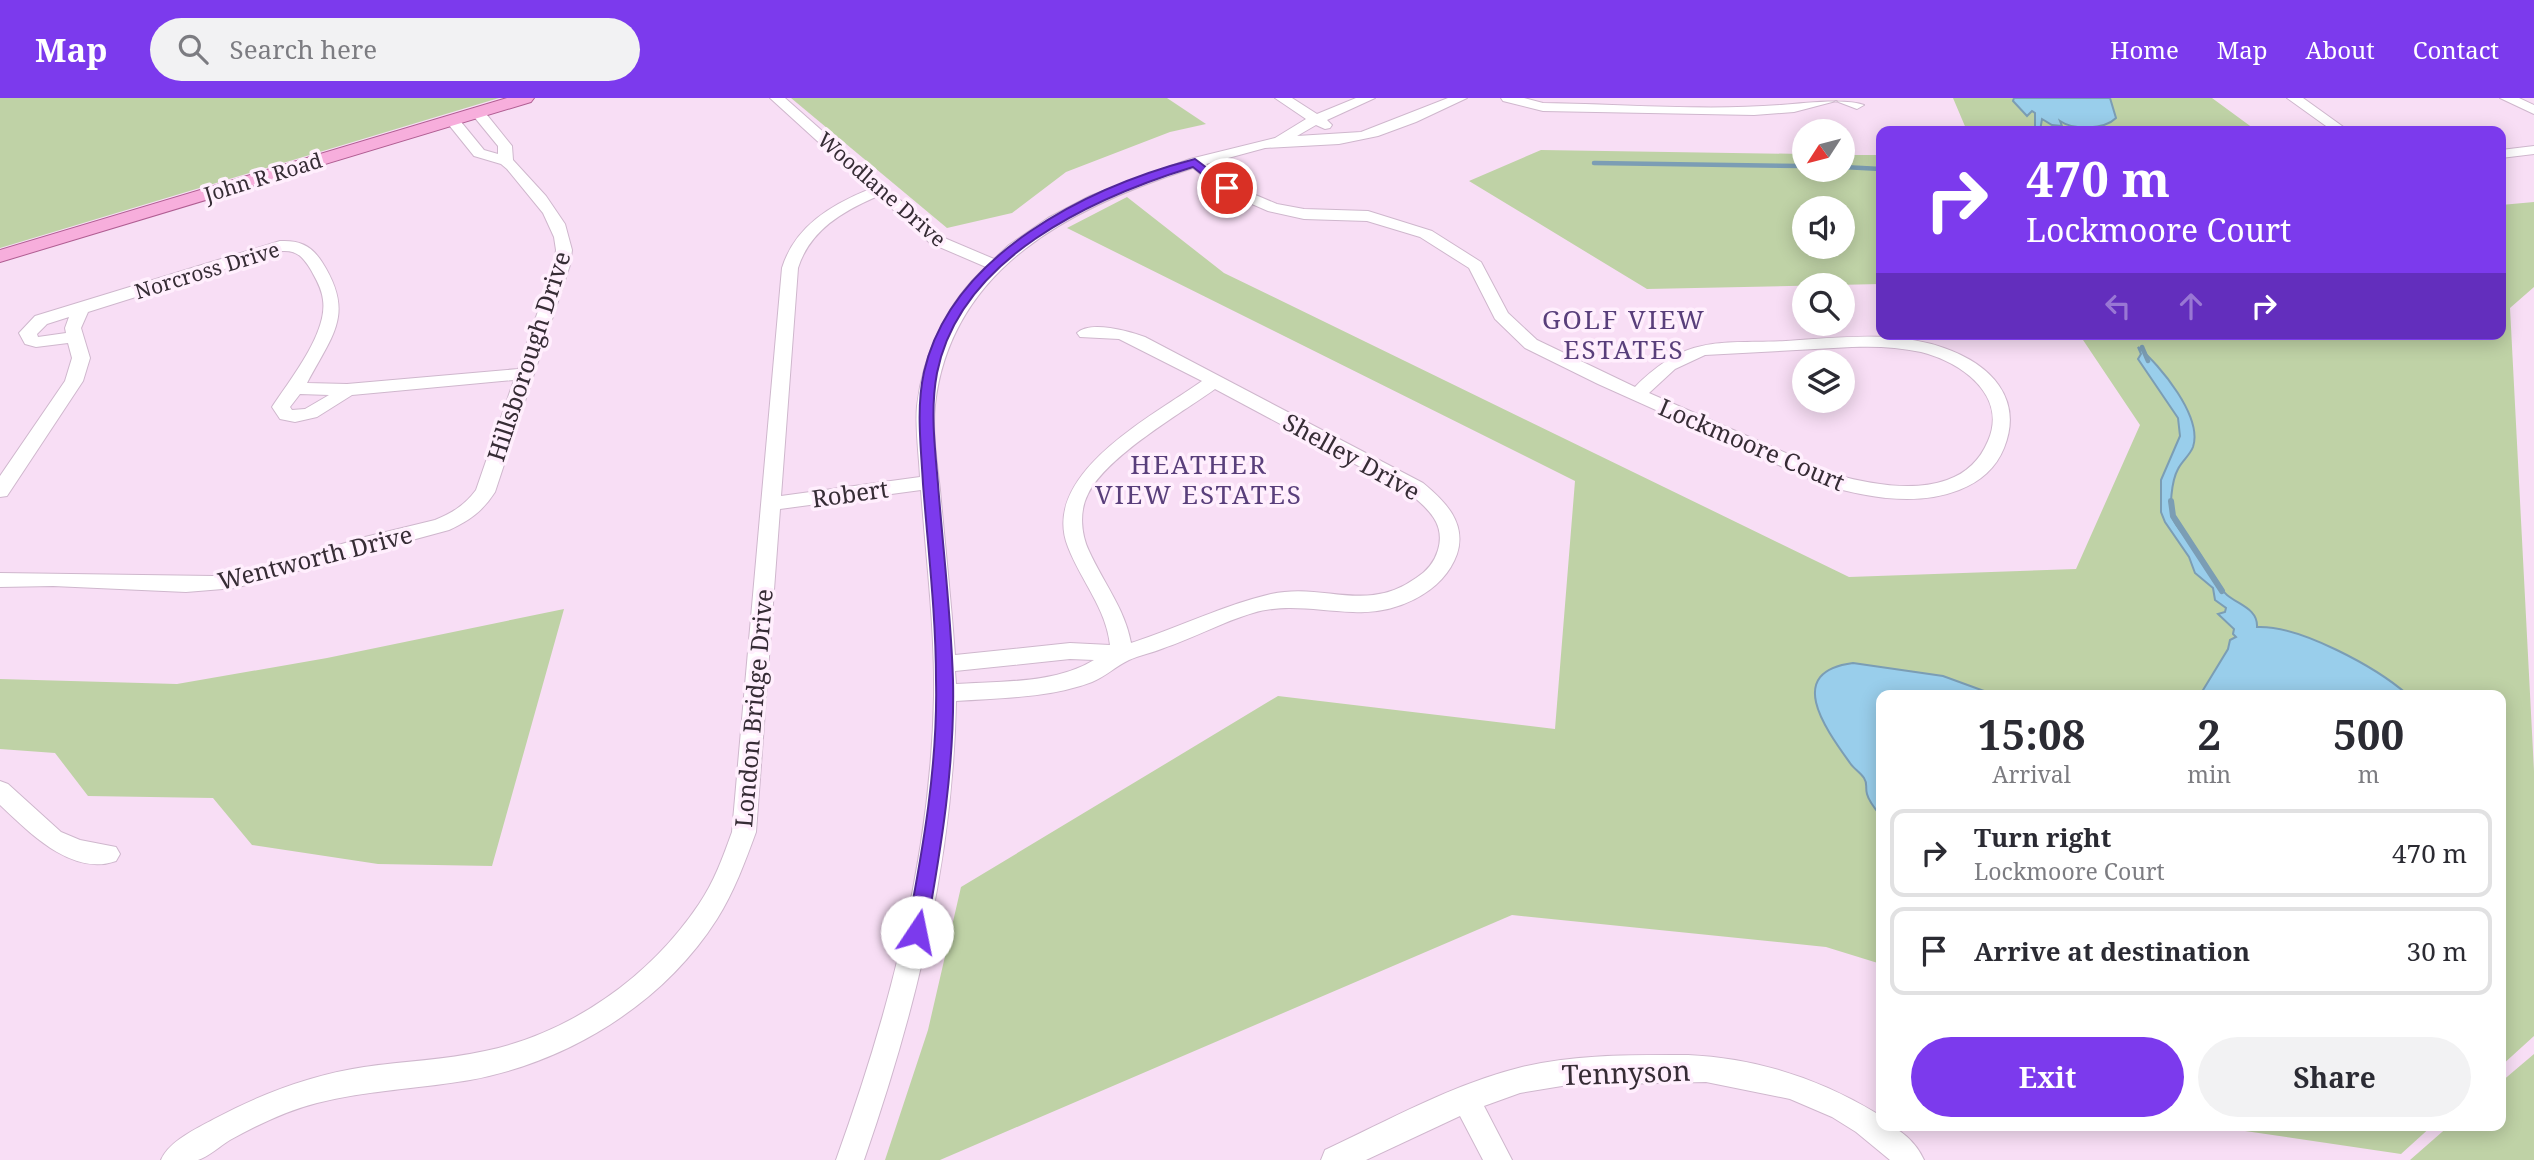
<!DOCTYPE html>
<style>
:root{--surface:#fff;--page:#f2f2f3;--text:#2b2b33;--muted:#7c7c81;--line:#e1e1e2;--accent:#7c3aed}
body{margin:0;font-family:"Noto Serif",serif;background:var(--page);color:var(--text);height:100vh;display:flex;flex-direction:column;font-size:26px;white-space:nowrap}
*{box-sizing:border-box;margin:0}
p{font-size:23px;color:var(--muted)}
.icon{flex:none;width:38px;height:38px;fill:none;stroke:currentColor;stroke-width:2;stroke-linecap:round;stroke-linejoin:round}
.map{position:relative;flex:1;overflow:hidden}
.panel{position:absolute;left:1876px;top:592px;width:630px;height:441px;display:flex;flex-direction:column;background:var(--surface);border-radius:14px;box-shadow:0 4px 18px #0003}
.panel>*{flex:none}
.banner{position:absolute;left:1876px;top:28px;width:630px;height:214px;border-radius:14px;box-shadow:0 4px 18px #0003;background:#7c3aed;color:#fff;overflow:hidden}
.needle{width:46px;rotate:234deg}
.fabs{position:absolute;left:1792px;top:21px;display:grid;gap:14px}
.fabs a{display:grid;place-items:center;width:63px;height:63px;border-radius:50%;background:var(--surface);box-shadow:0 4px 18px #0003;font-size:35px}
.pin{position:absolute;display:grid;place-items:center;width:60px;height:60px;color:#fff;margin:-30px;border:4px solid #fff;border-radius:50%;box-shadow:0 2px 7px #0007}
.me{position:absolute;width:77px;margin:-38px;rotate:11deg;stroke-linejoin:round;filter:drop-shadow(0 0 5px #0008)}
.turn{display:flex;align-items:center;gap:24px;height:147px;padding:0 35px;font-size:32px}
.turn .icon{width:91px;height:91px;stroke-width:2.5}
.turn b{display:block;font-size:49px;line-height:60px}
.lanes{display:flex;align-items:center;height:66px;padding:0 35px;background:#0003;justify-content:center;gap:35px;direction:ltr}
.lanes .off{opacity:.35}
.eta{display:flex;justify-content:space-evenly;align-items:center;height:119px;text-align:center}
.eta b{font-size:42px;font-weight:700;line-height:49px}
.cta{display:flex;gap:14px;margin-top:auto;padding:14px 35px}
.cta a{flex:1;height:80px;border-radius:42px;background:var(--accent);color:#fff;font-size:28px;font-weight:700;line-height:80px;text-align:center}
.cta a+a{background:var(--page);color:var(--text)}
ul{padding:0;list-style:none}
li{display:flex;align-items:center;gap:21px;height:88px;margin:0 14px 10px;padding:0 21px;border:4px solid var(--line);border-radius:14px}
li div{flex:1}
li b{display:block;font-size:26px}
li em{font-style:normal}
header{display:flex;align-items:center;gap:42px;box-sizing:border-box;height:98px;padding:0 35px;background:var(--accent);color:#fff}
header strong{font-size:33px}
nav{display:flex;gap:38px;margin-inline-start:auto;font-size:24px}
.search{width:490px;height:63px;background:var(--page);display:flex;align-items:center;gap:18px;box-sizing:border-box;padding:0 24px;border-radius:38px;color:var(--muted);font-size:26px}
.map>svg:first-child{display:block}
.green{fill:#bfd2a6;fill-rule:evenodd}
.water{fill:#99ceeb;stroke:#7b9db4;stroke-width:2}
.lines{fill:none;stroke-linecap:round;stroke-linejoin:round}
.stream-far1{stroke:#7b9db4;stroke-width:4.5}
.stream{stroke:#7b9db4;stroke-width:6}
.minor-casing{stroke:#cfb7cd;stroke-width:2}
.major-casing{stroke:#b05d92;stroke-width:2}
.minor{fill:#fff;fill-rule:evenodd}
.major{fill:#f7aedc;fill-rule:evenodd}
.route{fill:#7c3aed;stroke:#51269a;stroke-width:2}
.labels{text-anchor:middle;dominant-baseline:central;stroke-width:7;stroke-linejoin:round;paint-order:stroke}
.far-street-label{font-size:21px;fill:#362c35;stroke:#ffeffd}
.street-label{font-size:24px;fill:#362c35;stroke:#ffeffd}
.neighbourhood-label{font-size:26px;letter-spacing:2px;fill:#593f7b;stroke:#ffeffd}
.near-street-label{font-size:28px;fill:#362c35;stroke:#ffeffd}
</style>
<header>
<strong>Map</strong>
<div class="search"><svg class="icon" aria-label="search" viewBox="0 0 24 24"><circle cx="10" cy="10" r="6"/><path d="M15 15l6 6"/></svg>Search here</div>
<nav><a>Home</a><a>Map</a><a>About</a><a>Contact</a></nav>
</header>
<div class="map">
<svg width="2534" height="1062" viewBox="0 0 2534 1062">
<rect width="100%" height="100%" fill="#f8def5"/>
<!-- green -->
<path class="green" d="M0,0H499L0,150Z
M791,0H1167L1206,26L1170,34L1066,74L1012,115L947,130Z
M1953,0H2212L2257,33H1967Z
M1541,52L1804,56V72H1843V57H1881V186L1647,191L1469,83ZM1804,110H1843V149H1804Z
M1127,99L1224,175L1849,479L2076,471L2140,327L2079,236H2501V107L2534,104V189L2510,210L2534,673V938L2501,968V597H1881V866L1826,849L1512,817L940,1062H885L928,932L961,789L1278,598L1555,631L1575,383L1067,130Z
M564,511L492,768L378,766L252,747L213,700L88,698L55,655L0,651V581L177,586L327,560Z
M2534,956V1062H2410L2450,1027H2501V984Z
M2204,1027H2433L2401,1056Z"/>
<!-- water -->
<path class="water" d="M2014,0H2110L2116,20C2104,32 2073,32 2060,23L2062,28L2052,27L2042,21L2040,33H2035V15L2032,13L2027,18L2013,3Z
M2138,249C2160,267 2203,319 2193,349C2190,357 2182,363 2178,371C2172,382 2168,411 2174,423C2179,433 2190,443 2197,452C2208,466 2213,485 2227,497C2239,507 2258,511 2257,529C2299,527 2376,569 2408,597H2200L2228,551L2230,542L2236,539L2233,536L2234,531L2218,516L2225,514L2226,510L2215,502L2213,490L2195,475L2189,459L2165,424L2161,414V382L2180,338L2178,320L2138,261L2141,256Z
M1853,565L1943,578L1995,597H1881V718C1876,712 1869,704 1867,696C1865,689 1868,686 1864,680C1860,674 1854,671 1850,665C1825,630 1784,574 1853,565Z"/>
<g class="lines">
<!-- stream-far1 -->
<path class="stream-far1" d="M1594,65L1804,68
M1843,69L1881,71
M2142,249L2148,263"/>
<!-- stream -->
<path class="stream" d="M2171,403L2173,418L2222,493"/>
<!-- minor casing -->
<g class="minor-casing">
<path id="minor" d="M770,0H785L942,139L994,161L1009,147L1048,120L1090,98L1190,61L1275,40L1306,21L1275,0H1292L1317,16L1356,0H1375L1327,22L1332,27L1330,30L1325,31L1316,27L1297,38L1361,34L1448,0H1467L1416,24L1378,38L1339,46L1265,50L1206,66L1232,87L1277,106L1304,111L1368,113L1432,133L1481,164L1508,215L1537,242L1635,289C1688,236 1718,246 1786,243C1839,240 1893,232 1944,250C1990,266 2024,300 2004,350C1996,370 1980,384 1959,392C1915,409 1867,399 1823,387L1598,286L1525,250L1495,221L1469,170L1420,139L1367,123L1304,121L1268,113L1222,93L1193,70C1074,108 951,168 935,307C932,334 937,365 940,392C945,447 951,502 955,557L1070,545L1110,547C1106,510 1081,483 1068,449C1039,376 1153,318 1202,283L1119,241L1080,239L1077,235C1090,222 1129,233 1145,239L1423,385C1445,403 1467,425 1457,456C1443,496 1393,517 1353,514C1318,513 1287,505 1253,515C1222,524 1194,540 1164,550C1152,555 1140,557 1129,562C1116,568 1105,579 1092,584C1050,600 1000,600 956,603C953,762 916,912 864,1062H836C890,912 931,758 934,598C935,529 926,460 921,392L780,411L756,734C745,764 734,794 717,821C663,906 568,964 470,982C419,991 367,992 317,1005C286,1013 257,1027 230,1042C220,1048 208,1059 198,1062C187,1062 172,1062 161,1062C169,1043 196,1031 214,1021C261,996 311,977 364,969C404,963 445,962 485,953C571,935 650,879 699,806C714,784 723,759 732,734L782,170C795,128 831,107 870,91ZM878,98L930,145L986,169C947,204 923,256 917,308C915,331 919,356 920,379L781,398L798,170C810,132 843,113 878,98ZM1852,249C1875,248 1898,249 1921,254C1961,264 2008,297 1988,343C1980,362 1967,375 1947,382C1913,394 1871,386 1836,377L1649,295L1675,271L1705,257ZM1215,291L1409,395C1427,410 1446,425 1438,452C1434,465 1427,473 1416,480C1366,516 1324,484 1271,496C1223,507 1178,530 1131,545C1125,511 1103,484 1089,453C1081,436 1079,413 1088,396C1107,358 1180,316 1215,291ZM1070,561L1094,562C1055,586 1000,583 956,586L955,573Z
M1501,0H1524L1543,5C1622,6 1702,13 1781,7C1803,5 1847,0 1864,7L1857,11L1836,3L1794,14L1754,17L1543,13L1503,3Z
M2287,0H2303L2349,33H2333Z
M2500,0H2519L2534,7V16Z
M478,11L483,12L512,48L513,62L546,98L565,126L572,152L570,167L495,394C483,413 469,423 449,432L235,490L186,494L53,488L0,489V475L213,478L279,465L365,439L435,422C452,415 465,407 476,392L514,282L352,297L317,319L295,324L280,321L272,309C289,283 328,235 323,202C322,191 316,181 311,172C303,159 297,152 282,153L88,214L81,230L90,260L83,283L7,398L0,399V378L65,283L72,260L68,245L36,249L25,246L19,235L35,218L280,143C299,142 311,147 322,164C355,216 333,236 307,285L347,286L518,271L554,167L556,152L554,139L543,115L507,71L501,66L474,58L445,22L447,19H457L484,52L498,56V48L471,15ZM69,219L65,230L66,235L38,239L37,236L47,226ZM300,296L329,297L305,311L292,312L290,309Z
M2534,48V56L2501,60V52Z
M0,683L8,686L61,734L80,742L116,749L120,756L116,763C72,779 29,734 0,707Z
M1688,957C1755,960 1818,980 1876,1015L1881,1019V1027C1899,1027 1917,1046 1924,1062H1890L1856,1034L1832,1019L1790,1001L1706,984L1568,987L1520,995L1484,1008L1512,1062H1483L1460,1018L1366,1062H1321L1325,1052C1389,1022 1453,986 1522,969C1575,956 1634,957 1688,957Z"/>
</g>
<!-- major casing -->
<g class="major-casing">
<path id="major" d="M507,0H534L531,4L0,164V152Z"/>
</g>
<!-- minor -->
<use href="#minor" class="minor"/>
<!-- major -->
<use href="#major" class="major"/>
</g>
<!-- route -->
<path class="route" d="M1195,61L1231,88V93H1223L1193,69C1092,100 960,160 937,275C930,312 935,350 938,386C943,451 951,517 953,582C955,666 941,751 926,834L923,840L917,843L910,840L907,834C923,751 938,666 936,582C936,516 928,451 923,386C921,349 916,310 924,274C951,156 1088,89 1195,61Z"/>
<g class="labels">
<!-- far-street labels -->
<g class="far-street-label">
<text transform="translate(263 79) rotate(-17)">John R Road</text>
<text transform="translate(882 91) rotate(41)">Woodlane Drive</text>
<text transform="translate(207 172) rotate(-17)">Norcross Drive</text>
</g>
<!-- street labels -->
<g class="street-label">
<text transform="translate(528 258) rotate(-72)">Hillsborough Drive</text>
<text transform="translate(1752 346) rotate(23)">Lockmoore Court</text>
<text transform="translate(1352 358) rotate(29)">Shelley Drive</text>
<text transform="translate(850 395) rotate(-8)">Robert</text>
<text transform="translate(315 459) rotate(-14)">Wentworth Drive</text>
<text transform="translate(753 610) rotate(-85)">London Bridge Drive</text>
</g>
<!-- neighbourhood labels -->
<g class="neighbourhood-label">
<text x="1624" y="221">GOLF VIEW<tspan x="1624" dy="30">ESTATES</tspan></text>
<text x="1199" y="366">HEATHER<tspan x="1199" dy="30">VIEW ESTATES</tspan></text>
</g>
<!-- near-street labels -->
<g class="near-street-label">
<text transform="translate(1626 974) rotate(-2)">Tennyson</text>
</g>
</g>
</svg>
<div class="fabs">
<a><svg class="needle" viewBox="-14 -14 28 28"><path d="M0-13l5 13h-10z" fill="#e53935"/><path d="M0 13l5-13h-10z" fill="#7c7c81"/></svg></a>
<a><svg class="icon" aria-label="sound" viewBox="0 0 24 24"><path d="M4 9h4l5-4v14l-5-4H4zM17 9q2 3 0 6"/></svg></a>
<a><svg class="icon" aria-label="search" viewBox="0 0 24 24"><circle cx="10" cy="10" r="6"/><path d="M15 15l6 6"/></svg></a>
<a><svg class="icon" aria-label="layers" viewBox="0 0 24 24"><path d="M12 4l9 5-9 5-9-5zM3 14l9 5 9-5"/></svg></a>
</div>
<div class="pin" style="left:1227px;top:90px;background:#d93025"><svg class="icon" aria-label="arrive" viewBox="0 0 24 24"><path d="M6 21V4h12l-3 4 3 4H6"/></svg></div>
<svg class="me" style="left:917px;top:834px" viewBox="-20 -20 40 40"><circle r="19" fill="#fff"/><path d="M0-13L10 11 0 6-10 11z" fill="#7c3aed"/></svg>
<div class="banner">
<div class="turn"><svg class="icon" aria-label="right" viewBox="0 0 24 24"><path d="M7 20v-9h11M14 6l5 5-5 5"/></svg><div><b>470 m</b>Lockmoore Court</div></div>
<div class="lanes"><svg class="icon off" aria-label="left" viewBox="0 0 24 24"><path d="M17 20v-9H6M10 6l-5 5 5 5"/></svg><svg class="icon off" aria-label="ahead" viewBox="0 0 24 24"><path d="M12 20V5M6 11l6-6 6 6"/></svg><svg class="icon" aria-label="right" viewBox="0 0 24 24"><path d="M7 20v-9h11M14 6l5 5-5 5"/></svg></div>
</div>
<section class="panel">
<div class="eta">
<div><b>15:08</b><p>Arrival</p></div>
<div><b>2</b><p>min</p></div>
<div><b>500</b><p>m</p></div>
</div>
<ul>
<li><svg class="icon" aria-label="right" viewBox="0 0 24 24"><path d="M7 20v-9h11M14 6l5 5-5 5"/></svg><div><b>Turn right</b><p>Lockmoore Court</p></div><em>470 m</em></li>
<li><svg class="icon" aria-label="arrive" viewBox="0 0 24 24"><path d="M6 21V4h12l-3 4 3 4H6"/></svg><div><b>Arrive at destination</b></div><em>30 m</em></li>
</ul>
<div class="cta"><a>Exit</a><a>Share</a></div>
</section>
</div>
